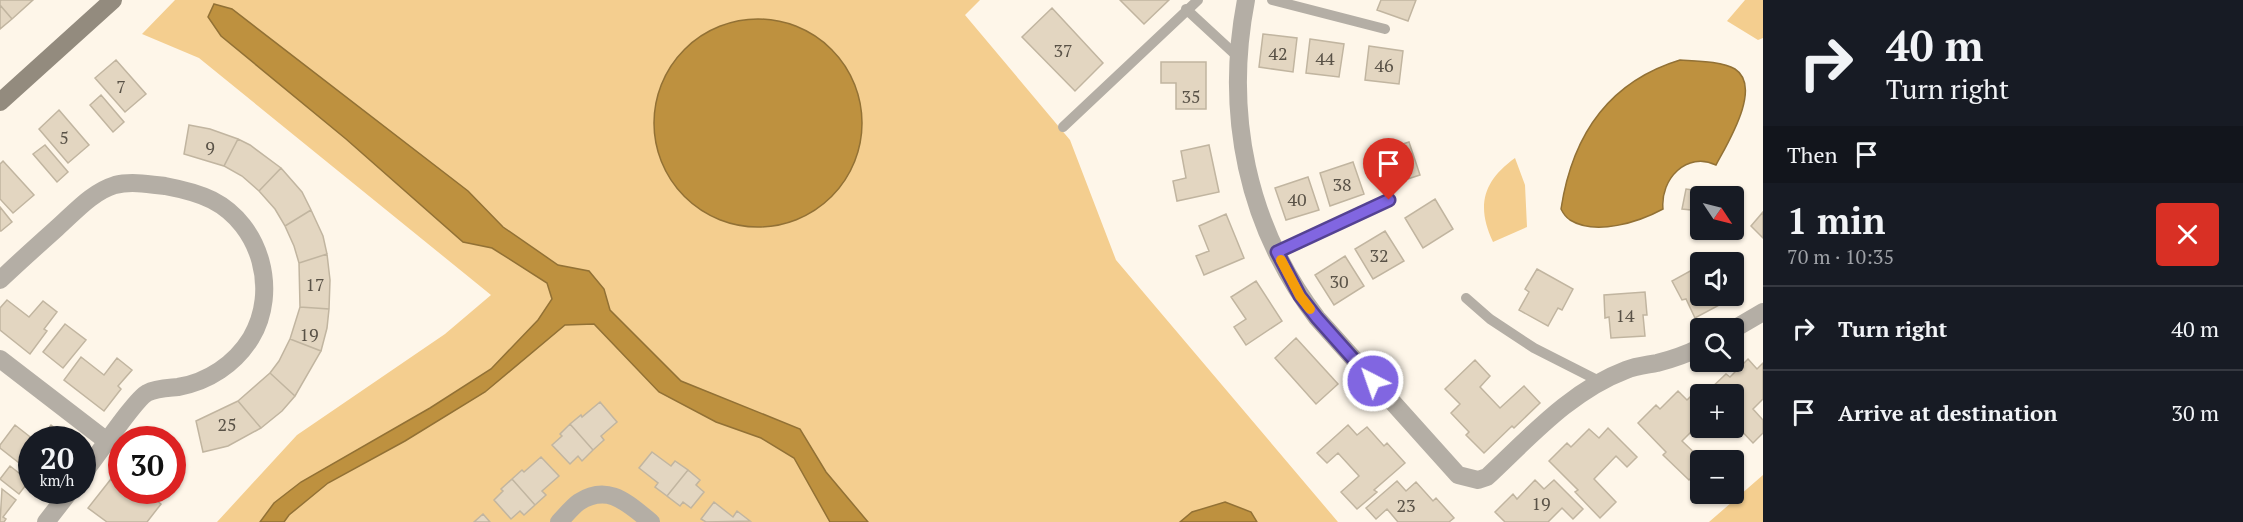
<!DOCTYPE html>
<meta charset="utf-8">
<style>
:root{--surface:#171b24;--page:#20242c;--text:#f1f3f6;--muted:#9ea1a6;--line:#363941}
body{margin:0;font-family:"PT Serif",serif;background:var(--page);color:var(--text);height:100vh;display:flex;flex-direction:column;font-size:22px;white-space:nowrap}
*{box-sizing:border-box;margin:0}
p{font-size:20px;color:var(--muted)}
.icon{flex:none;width:33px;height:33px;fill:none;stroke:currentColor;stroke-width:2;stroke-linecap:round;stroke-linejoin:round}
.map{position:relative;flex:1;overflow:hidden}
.drawer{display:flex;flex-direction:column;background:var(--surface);width:480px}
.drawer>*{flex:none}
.guide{background:#171b24;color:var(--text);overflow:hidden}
.needle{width:39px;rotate:125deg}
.buttons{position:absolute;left:1690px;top:186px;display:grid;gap:12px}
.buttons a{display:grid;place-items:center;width:54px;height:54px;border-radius:6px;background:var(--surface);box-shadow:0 2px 4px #0004;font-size:30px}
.speed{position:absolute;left:18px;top:426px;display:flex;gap:12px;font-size:30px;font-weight:700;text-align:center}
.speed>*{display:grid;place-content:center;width:78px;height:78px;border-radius:50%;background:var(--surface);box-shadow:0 2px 4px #0004;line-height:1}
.speed small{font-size:15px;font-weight:400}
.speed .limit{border:9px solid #d22;background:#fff;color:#111}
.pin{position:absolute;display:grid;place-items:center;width:51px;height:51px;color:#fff;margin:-62px -26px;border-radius:50% 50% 50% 0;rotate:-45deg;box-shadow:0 0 6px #0007}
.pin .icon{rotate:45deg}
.me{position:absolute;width:66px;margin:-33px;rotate:319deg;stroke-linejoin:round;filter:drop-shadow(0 0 4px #0008)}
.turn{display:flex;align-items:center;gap:21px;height:126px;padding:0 24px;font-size:27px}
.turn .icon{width:78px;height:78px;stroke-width:2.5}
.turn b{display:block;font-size:42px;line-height:51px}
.then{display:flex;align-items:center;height:57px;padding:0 24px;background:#0003;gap:12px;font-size:22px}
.round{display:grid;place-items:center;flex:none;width:63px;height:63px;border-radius:6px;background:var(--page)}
.headline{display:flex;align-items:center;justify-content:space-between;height:102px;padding:0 24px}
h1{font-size:36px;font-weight:700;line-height:45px}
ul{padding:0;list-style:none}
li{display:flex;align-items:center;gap:18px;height:84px;padding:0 24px;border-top:2px solid var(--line)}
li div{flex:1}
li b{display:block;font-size:22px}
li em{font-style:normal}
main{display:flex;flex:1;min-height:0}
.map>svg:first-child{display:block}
.green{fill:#f4ce8f}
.water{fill:#be913f;stroke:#927135;stroke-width:1.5}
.building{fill:#e3d6c1;stroke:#c1b5a0;stroke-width:1.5}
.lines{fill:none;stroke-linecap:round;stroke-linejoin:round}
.lane{stroke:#b4aea5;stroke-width:10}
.street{stroke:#b4aea5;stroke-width:18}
.secondary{stroke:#938b7e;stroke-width:18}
.route-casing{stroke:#544292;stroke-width:15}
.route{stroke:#8166e1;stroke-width:10}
.slow{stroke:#f59e0b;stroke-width:10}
.labels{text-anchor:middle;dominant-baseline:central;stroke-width:6;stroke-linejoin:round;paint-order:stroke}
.number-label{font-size:18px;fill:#595247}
</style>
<main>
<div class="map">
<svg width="1763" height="522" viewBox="0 0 1763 522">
<rect width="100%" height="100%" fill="#fef6e9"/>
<!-- green -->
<path class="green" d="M175,0H980L965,15L1070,140L1116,260L1338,522H217L297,435L445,334L491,295L199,58L142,34Z
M1745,0H1763V38L1758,40L1727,21Z
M1515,158L1525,185L1527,227L1493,242C1476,206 1483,181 1515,158Z
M1763,475V522H1709Z"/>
<!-- water -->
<path class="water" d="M214,4L232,9L468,191L503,227L558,265L589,271L604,289L610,310L681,381L800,429L826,472L868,522H830L794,458L761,438L716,422L659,392L594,324L565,325L485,392L405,441L328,483L289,515L284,522H260L274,503L301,482L430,408L491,369L538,320L552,299L547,283L492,248L463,242L346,139L221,36L208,17Z
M654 123a104 104 0 1 1 208 0a104 104 0 1 1-208 0Z
M1680,60C1695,61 1722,61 1735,69C1763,87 1727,144 1716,165C1687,151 1660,179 1663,209C1639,222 1596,236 1570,220C1567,218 1563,213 1561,209C1572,137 1608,82 1680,60Z
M1225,502L1251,512L1257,522H1180L1192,512Z"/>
<!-- building -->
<path class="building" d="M0,0H33L12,19L0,5Z
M1120,0H1169L1144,24Z
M1381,0H1416L1408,21L1377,10Z
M0,5L12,19L0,29Z
M1052,8L1103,63L1075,91L1022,37Z
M1263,34L1297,38L1293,72L1259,67Z
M1310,39L1344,44L1339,77L1306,73Z
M1369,46L1403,51L1399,84L1365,80Z
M116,60L146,94L125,112L95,78Z
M1161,62H1206V109H1176V83H1161Z
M101,95L124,122L113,132L90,105Z
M59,110L89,145L68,163L39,129Z
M189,125L210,129L238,139L224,166L184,154Z
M238,139L250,145L281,168L259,191L242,176L224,166Z
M1409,142L1420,175L1386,186L1375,153Z
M45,145L68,172L57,182L33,154Z
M1209,145L1219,192L1177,201L1173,181L1186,178L1181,151Z
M3,161L34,195L13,213L0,199V164Z
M1353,162L1364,194L1330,206L1320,173Z
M281,168L302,192L311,210L285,226L275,209L259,191Z
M1308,177L1319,210L1286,220L1275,188Z
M1686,189L1705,192V196H1701V211L1682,209Z
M1435,199L1453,229L1423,248L1405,218Z
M0,207L12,222L1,231H0Z
M311,210L323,236L327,254L299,263L294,246L285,226Z
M1763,212V238L1751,226Z
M1226,214L1244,258L1204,275L1196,256L1209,251L1199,226Z
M1385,231L1404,261L1373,279L1355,249Z
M327,254L330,280L329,309L300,307L299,263Z
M1345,256L1364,286L1334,305L1315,275Z
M1701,265V296H1722L1725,302L1695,318L1686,299L1682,300L1672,281Z
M1537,269L1573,289L1562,310L1558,308L1548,326L1519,310L1529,292L1525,289Z
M1256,281L1282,321L1246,345L1234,327L1246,319L1231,297Z
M1645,292L1647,315H1643L1645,336L1611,338L1609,317L1605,318L1604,295Z
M7,300L29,317L43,301L57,312L44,329L47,331L30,354L0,330V308Z
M300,307L329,309L327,328L321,351L290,339Z
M65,324L86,340L63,368L43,352Z
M1296,338L1338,384L1316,404L1275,358Z
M290,339L321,351L295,396L270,373L279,361Z
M81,357L104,375L117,358L132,370L118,386L121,389L104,411L64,380Z
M1748,359L1757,369L1763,363V399L1753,409L1763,420V433L1753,443L1734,423L1736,420L1734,418V394H1711L1708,391L1726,374L1730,377Z
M1475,360L1490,376L1480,387L1500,408L1524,386L1540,403L1514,428L1512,426L1484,453L1466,435L1469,432L1451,413L1460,404L1445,389Z
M270,373L295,396L282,411L261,428L238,401Z
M1697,390L1701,394V422L1682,441L1702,460L1701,468L1689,480L1663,455L1666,452L1638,423L1656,405L1660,409L1678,391L1687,400Z
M238,401L261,428L228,446L203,452L196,421Z
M600,402L617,422L601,436L604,440L593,450L570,424L581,415L582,417Z
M570,424L593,450L582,461L578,456L570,464L552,445L562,436L560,434Z
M15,425L34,440H32V473L0,448V445Z
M51,425L66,437L64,440H40Z
M1348,425L1357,435L1367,427L1384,446L1387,443L1405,463L1374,490L1377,492L1357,509L1341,492L1359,476L1338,453L1327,463L1317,453Z
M1608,428L1637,457L1627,467L1616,456L1594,479L1616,502L1600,518L1575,492L1578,490L1549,461L1567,443L1571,447L1589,429L1599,438Z
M652,452L671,466L675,461L688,470L667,496L655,487L658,483L639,468Z
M541,457L559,476L542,491L546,495L535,505L512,479L522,470L524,472Z
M10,466L29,481L19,494L0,479Z
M688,470L700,480L696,485L704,492L691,508L683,502L680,506L667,496Z
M122,471V490H144L161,504L147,522H107L88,508L111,479L113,481Z
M512,479L535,505L524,515L520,511L511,519L494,500L503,491L501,489Z
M1535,480L1544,489L1554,480L1583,509L1573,519L1562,508L1548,522H1505L1495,512L1513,494L1517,499Z
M1397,481L1406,491L1416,482L1433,501L1436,498L1454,518L1449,522H1398L1387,509L1376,519L1366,508Z
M2,489L16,500L3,517L6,519L4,522H0Z
M714,502L733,517L737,511L750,521L706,522L701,519Z
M483,514L490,522H474Z"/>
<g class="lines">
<!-- lane -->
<path class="lane" d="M1272,0L1385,29
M1186,9L1238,57
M1063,127L1198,0
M1277,252L1389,200
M1466,298L1490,319L1534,348L1601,382"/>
<!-- street -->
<path class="street" d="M1246,0C1224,114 1247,226 1317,318L1458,475L1478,480L1487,477C1529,438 1570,391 1626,370C1636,366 1647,365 1657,363C1673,359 1687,354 1701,347
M0,280C19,262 38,245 57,228C75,212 92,192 115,185C130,181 149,184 165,186C181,189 198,193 212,200C261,225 279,291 251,338C235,364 208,382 178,387C168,388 156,388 147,393C135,399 94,461 82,475
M1734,329L1763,312
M0,359L108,442
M46,522L71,490
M559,522C565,516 572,507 579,502C609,483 628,504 651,522"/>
<!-- secondary -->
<path class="secondary" d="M0,102L113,0"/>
</g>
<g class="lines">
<!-- route casing -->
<g class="route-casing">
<path id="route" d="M1373,381L1317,318L1300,296L1277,252L1389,200"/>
</g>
<!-- route -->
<use href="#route" class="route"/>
<!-- slow -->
<path class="slow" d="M1281,260L1300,296L1310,309"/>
</g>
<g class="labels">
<!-- number labels -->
<g class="number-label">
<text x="1063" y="50">37</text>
<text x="1278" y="53">42</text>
<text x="1325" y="58">44</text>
<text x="1384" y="65">46</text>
<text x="121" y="86">7</text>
<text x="1191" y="96">35</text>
<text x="64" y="137">5</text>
<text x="210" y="147">9</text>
<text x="1342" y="184">38</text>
<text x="1297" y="199">40</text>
<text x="1379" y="255">32</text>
<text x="1339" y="281">30</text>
<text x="315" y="284">17</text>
<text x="1625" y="315">14</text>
<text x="309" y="334">19</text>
<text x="227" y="424">25</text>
<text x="1541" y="503">19</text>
<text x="1406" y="505">23</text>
</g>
</g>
</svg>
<div class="buttons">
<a><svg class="needle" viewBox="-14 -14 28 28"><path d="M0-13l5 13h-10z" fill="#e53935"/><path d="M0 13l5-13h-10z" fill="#9ea1a6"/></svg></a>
<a><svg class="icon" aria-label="sound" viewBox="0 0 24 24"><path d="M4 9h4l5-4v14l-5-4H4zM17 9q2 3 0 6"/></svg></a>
<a><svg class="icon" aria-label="search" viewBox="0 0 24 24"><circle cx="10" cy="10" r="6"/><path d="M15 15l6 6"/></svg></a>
<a>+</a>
<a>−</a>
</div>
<div class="speed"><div>20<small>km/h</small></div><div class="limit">30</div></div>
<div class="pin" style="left:1389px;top:200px;background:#d93025"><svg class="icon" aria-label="arrive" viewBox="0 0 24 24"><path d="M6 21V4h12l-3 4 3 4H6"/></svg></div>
<svg class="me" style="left:1373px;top:381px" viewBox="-20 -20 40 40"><circle r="17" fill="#8166e1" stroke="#fff" stroke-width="3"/><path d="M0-11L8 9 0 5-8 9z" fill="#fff"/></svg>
</div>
<section class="drawer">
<div class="guide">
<div class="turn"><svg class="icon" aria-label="right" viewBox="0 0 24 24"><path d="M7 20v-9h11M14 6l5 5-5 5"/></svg><div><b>40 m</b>Turn right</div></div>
<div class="then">Then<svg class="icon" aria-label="arrive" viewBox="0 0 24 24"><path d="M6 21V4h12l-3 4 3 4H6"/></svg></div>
</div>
<div class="headline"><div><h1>1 min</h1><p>70 m · 10:35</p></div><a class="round" style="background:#d93025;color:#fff"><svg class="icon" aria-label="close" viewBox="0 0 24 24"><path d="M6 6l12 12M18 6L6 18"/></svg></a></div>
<ul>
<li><svg class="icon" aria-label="right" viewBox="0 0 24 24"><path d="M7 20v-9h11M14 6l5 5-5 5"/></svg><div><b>Turn right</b></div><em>40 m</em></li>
<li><svg class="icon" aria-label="arrive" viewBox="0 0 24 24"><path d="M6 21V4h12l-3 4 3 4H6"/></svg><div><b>Arrive at destination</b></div><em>30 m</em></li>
</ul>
</section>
</main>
